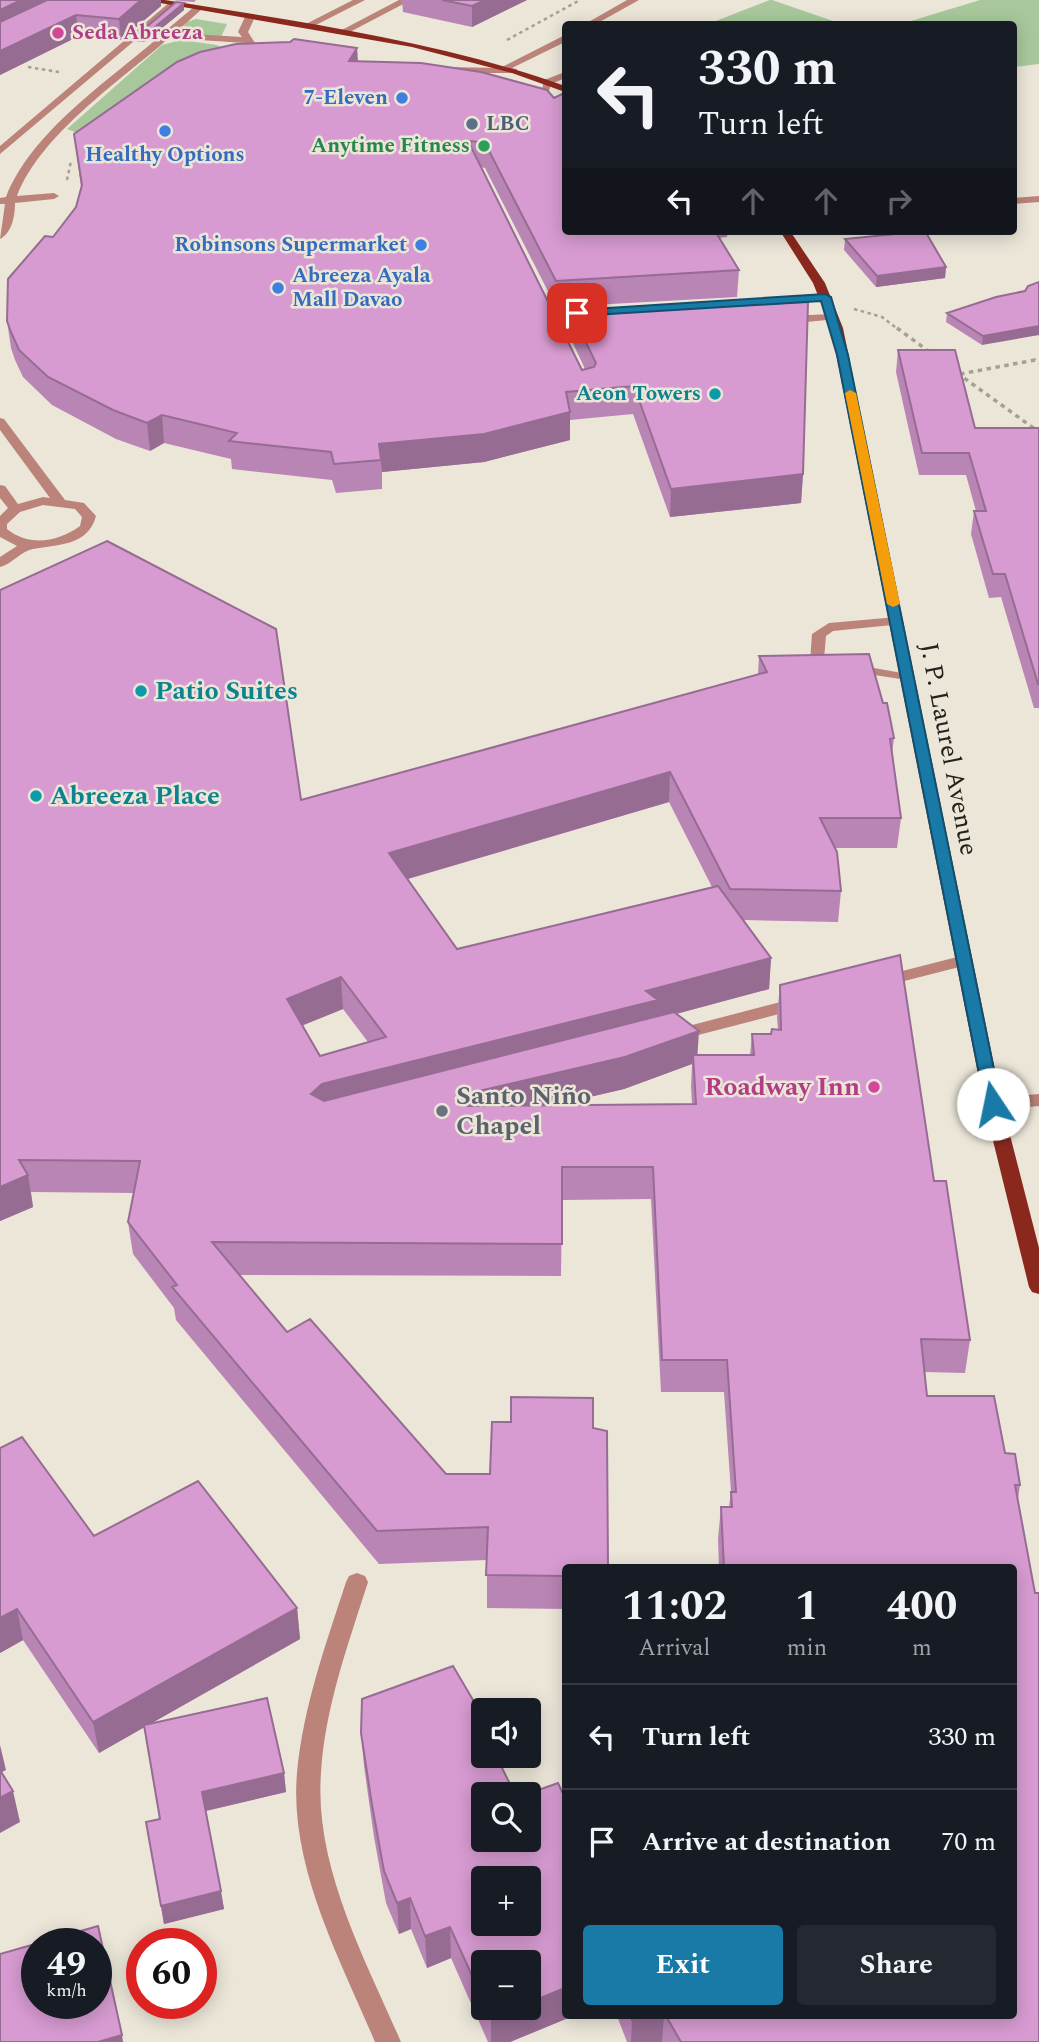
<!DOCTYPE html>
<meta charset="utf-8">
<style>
:root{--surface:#171b24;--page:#242831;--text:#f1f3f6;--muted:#9ea1a6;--line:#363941;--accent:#1a7aa7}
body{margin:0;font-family:Spectral,serif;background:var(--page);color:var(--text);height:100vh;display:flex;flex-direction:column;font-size:26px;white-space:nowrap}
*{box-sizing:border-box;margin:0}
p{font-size:23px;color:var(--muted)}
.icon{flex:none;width:38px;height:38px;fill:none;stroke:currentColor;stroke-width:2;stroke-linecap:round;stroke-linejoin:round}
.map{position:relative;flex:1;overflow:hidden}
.details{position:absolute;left:562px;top:1564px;width:455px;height:455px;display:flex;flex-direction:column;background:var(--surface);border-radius:7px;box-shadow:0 4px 18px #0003}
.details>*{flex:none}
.top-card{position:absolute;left:562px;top:21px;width:455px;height:214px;border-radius:7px;box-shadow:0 4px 18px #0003;background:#171b24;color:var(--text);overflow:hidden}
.buttons{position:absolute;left:471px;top:1698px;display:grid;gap:14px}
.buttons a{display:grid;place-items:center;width:70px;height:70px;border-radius:7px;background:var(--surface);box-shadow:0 4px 18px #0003;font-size:35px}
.speed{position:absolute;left:21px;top:1928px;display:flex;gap:14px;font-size:35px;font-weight:700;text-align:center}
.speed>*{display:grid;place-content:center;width:91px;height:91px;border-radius:50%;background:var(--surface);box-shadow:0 4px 18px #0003;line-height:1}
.speed small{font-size:18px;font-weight:400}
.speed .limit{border:10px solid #d22;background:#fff;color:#111}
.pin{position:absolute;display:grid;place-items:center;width:60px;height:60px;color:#fff;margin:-30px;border-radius:14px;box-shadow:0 4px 10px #0006}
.me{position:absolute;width:77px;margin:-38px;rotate:349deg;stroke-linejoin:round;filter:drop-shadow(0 0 5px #0008)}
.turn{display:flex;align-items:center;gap:24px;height:147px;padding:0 21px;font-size:32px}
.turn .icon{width:91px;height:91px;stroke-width:2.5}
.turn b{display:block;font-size:49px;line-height:60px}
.lanes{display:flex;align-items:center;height:66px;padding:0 21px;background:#0003;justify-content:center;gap:35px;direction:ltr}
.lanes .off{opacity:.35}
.eta{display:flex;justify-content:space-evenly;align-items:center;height:119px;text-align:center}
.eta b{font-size:42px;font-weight:700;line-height:49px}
.cta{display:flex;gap:14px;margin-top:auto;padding:14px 21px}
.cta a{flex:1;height:80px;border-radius:7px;background:var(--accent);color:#fff;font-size:28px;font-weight:700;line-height:80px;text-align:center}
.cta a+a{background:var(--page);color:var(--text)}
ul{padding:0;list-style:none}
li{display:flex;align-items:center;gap:21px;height:105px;padding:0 21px;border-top:2px solid var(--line)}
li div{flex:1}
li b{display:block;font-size:26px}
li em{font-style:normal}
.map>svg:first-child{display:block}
.green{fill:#a8c89c}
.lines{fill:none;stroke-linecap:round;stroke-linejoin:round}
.path-far1{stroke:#a4a095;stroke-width:2.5;stroke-dasharray:3.5 3.5;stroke-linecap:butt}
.path{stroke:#a4a095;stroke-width:3.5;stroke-dasharray:4.5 4.5;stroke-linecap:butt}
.minor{fill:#bb8379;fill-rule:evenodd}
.major{fill:#8b281e;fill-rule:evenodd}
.wall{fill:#b985b4;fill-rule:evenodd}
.shaded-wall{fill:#966c92}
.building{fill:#d79bd1;stroke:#966c92;stroke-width:2;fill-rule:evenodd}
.route{fill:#1a7aa7;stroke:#114f6d;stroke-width:2}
.slow{fill:#f59e0b}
.hotel-dot{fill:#d1479c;stroke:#ebe6d8;stroke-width:2.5}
.shop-dot{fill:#3f7fe0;stroke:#ebe6d8;stroke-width:2.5}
.service-dot{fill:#5c6f8a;stroke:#ebe6d8;stroke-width:2.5}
.leisure-dot{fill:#2e9e5b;stroke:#ebe6d8;stroke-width:2.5}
.culture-dot{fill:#0f9aa8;stroke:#ebe6d8;stroke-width:2.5}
.worship-dot{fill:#6b7280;stroke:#ebe6d8;stroke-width:2.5}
.labels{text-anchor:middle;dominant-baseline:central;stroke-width:5;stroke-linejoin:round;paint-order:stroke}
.far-hotel-label{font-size:21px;font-weight:bold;fill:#b23c85;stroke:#ebe6d8;text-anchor:start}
.far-shop-label{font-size:21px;font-weight:bold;fill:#366cbe;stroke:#ebe6d8;text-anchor:end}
.far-service-label{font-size:21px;font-weight:bold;fill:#4e5e75;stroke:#ebe6d8;text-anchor:start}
.far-leisure-label{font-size:21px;font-weight:bold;fill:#27864d;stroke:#ebe6d8;text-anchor:end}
.far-culture-label{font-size:21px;font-weight:bold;fill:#0d838f;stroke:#ebe6d8;text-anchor:end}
.culture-label{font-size:26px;font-weight:bold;fill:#0d838f;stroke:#ebe6d8;text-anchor:start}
.street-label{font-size:26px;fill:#24221d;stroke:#ebe6d8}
.hotel-label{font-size:26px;font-weight:bold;fill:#b23c85;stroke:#ebe6d8;text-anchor:end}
.worship-label{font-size:26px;font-weight:bold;fill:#5b616d;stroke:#ebe6d8;text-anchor:start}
</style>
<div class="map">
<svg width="1039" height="2042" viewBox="0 0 1039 2042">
<rect width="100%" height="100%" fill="#ebe6d8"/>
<!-- green -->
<path class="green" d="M770,0H772L842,24H708Z
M980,0H1039V64L1013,67V24H901Z
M196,19L227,24L221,37L177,34L187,22Z
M181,40L217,45L250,62L80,134L67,129L162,45Z"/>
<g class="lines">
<!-- path-far1 -->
<path class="path-far1" d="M507,40L580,0
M28,67L59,72
M67,180L71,161
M854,309L882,317L899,330"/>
<!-- path -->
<path class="path" d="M897,328L931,353
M957,373L1039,432
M960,374L1035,360L1039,363"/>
<!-- minor -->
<path class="minor" d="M353,0H365L310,28L302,26Z
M399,0H411L346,34L338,32Z
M627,0H639L596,24H585Z
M170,2L178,4L0,154V146Z
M194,7L202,9L175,33L242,37L238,32L245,17L250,14L255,17L248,32L257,46L252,49L245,43L169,38C120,81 40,135 17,196L54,193L59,196L54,199L15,203C15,216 12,233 0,239L5,204H0V198L6,197C32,131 107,82 159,37L160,33L164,32Z
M565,35V42L512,68L517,69V73H445L440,70L445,67L500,68Z
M565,72V78L551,84L546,101H540L544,80Z
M1039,196V202L1013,204V198Z
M825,294L831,297L829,299L734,306L728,303L734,300Z
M595,309L599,310V314L557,317L563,331L557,335L551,331L544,314L550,311Z
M833,314L837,315V319L786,324L780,320L786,316Z
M0,418L4,419L65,500L84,503L96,516C88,546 59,544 33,549C21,551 12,564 0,567V557L17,546L0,537V516L8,508L0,498V485L5,486L18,504L43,497L50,498L0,430ZM43,505L75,509L82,517L80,526C58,542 29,547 7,529V524L20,512Z
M897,617L902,618V624L833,631L826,636L824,659L913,675V681L817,666L810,662L812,634L829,623Z
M965,955L973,960L971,964L881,987L872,982L875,978Z
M800,997L809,1003L806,1007L675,1041L666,1035L669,1031Z
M1039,1094V1106L993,1110L984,1104L993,1098Z
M357,1573L365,1576L368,1582C348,1645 325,1707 321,1773C314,1866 365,1959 401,2042H375C340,1959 289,1866 297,1773C303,1707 326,1644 346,1582L349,1576Z"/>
<!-- major -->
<path class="major" d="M143,0H165C300,22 435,40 565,86V92L512,73L412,47Z
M780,231H790L825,283L843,328L1002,1104L1039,1248V1294L1032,1292L1029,1287L984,1104L831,328L813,283Z"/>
</g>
<!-- wall -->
<path class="wall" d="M0,0H161V6L121,40L79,36L0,75Z
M172,0H196L194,2Z
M402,0H527L472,27L403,12Z
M184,3V10L145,42H137V35Z
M357,48L358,61L421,63L565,231H728L727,237L719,238L739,270L737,297L556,307L485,168L481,167L582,370L585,369L571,339V312L803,474L801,503L670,517L633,414L570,420V440L484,462L382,472V489L336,493L332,480L232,469L231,459L164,443L150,451L116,439L52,405L23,377L15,360L11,348L7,321L53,237L76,207L81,187L74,134Z
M845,239L946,267L945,278L876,287L844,250Z
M1025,291L982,345L946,322L947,313Z
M898,350L975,428H1039V708H1034L1001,597L989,598L971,534L974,511H976L966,475H919L896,372Z
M0,590L301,800L758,674L759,656L883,703L894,738L892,754L901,818L897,848H835L841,891L838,922L744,920L771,958L769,989L676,1014L697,1055H750L752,1034H771L778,1030L777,1017L780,985L934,1181L970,1340L965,1373L925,1372L927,1396L1005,1453L1020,1485L1018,1499L1039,2042H627L617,2016H1013V1568H719L718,1539L721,1507H729L731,1492L724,1392H661L651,1199L562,1200L561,1276L240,1275L287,1332L446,1474L565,1568V1609L487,1608V1560L379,1564L176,1320L174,1308L133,1254L128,1222L134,1193L31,1192L33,1207L0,1221ZM669,802L712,887L457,949L408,879ZM343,1009L368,1042L320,1056L302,1025ZM692,1064L691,1087L692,1104L554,1105L624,1089Z
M0,1448L94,1536L297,1608L300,1639L150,1724L284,1773L286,1792L206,1811L224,1909L164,1924L146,1822L160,1819L144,1727L99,1753L23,1640L0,1653Z
M361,1733L483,1839L573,2016L510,2042H488L451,1958L427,1968L411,1929L399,1934L386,1903L374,1837L364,1766ZM483,1962L528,2007H483Z"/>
<!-- shaded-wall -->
<path class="shaded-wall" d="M21,0H70L0,32V10Z
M141,0H161V6L121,40L119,19Z
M485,0H527L472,27V6Z
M184,3V10L145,42L144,36Z
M76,15L79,36L0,75V51Z
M357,48L358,71L349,61Z
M946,267L945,278L876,287L877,276Z
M1039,326V335L982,345L983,336Z
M570,412V440L484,462L382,472L379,444Z
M162,415L164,443L150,451L147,423Z
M803,474L801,503L670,517L671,489Z
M670,772L669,802L390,884L389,853Z
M771,958L769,989L657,1019L324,1116L311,1094L322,1084L646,991Z
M341,977L343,1009L289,1031L287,999Z
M699,1031L697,1062L693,1055L692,1064L624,1089L467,1126L466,1094Z
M28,1175L33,1207L0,1221V1187Z
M297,1608L300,1639L99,1753L93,1722Z
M17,1609L23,1640L0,1653V1618Z
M0,1745L6,1770L0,1773Z
M284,1773L286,1792L205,1811L202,1792Z
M13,1791L20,1822L0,1833V1798Z
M221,1891L224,1909L164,1924L161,1906Z
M410,1898L411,1929L399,1934L397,1903Z
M450,1927L451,1958L427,1968L425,1936Z
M565,1988V2016H573L510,2042H491V2019L519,2007H528V2003Z
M647,2016H664L662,2042H631L632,2020Z
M122,2035L123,2042H98Z"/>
<!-- building -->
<path class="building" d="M0,0H21L0,10Z
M47,0H141L119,19L76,15L0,51V22Z
M442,0H485L472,6Z
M176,2L184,3L144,36L137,35Z
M294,39L357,48L349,61L421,63L481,72L547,90L554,98L562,94L565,95V231H715L739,270L556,281L485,143L471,141L470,145L582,370L594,367L596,363L571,312L758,301L760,304L808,302L803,474L671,489L634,386L566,392L570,412L484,434L379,444L381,460L334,464L331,452L229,441L237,433L162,415L147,423L113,410L48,377L19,350L11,332L7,321L8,279L45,236L53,237L76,207L82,185L74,134L177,62L200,52L236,44L290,42Z
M925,231L946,267L877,276L845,239Z
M1039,282V326L983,336L947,313L996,297L1025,291L1028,286Z
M898,350H955L975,428H1039V684H1038L1005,574H993L974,511H986L969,453H922Z
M107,541L276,629L301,800L767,672L759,656L869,654L883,703H887L894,738L890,739L901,818H820L837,852L841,891L730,889L670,772L389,853L457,949L718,886L771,958L646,991L658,1000L322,1084L311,1094L324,1101L674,1012L699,1031L625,1057L466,1094L468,1106L696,1104L693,1055H754L752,1034H771L772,1029L781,1030L780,985L900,955L934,1181H946L970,1340L921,1339L927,1396H994L1005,1453L1015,1454L1020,1485H1015L1035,1593H1039V2042H681L666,2016H1013V1568H724L721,1507H732L731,1492H736L727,1360H662L653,1167H562V1244L212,1242L287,1332L310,1319L446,1474H490L492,1422H511V1397L593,1398V1428L607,1431L608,1568H565V1576L486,1575L488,1527L377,1531L172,1287L177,1285L128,1222L140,1161L19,1160L28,1175L0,1187V590ZM341,977L386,1037L320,1056L287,999Z
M22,1437L94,1536L198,1481L297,1608L93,1722L17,1609L0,1618V1448Z
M453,1666L483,1717V1755H498L501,1766L515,1794H483V1839H528V1794H527L558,1783L565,1798V1988L528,2003V1962H483V2000L450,1927L425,1936L410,1898L397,1903L384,1871L372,1805L361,1733L362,1699ZM483,1878H528V1923H483Z
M267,1698L284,1773L202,1792L221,1891L161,1906L146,1822L160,1819L144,1725Z
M0,1770L13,1791L0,1798Z
M98,1926L122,2035L98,2042H0V1954ZM37,1944H96V2004H37Z
M486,2007H519L491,2019Z
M631,2016H647L632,2020Z"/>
<!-- route -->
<path class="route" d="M825,294L831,297L848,355L1001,1104L993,1110L985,1104L837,355L821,301L577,316L572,313L577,310Z"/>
<!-- slow -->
<path class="slow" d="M850,390L856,393L900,604L893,607L887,604L845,393Z"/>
<!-- markers -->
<g class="hotel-dot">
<circle cx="58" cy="33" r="7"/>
<circle cx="874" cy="1087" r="7"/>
</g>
<g class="shop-dot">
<circle cx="402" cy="98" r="7"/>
<circle cx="165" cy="131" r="7"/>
<circle cx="421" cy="245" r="7"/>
<circle cx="278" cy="288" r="7"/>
</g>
<circle class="service-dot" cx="472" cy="124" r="7"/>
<circle class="leisure-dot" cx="484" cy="146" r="7"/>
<g class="culture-dot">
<circle cx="715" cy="394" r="7"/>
<circle cx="141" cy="691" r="7"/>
<circle cx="36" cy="796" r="7"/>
</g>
<circle class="worship-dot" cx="442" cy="1111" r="7"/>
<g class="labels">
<!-- far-hotel labels -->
<g class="far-hotel-label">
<text x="72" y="33">Seda Abreeza</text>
</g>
<!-- far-shop labels -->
<g class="far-shop-label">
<text x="388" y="98">7-Eleven</text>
<text x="165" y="155" text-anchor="middle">Healthy Options</text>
<text x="407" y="245">Robinsons Supermarket</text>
<text x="292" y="276" text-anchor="start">Abreeza Ayala<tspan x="292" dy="24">Mall Davao</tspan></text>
</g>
<!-- far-service labels -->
<g class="far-service-label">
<text x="486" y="124">LBC</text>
</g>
<!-- far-leisure labels -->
<g class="far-leisure-label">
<text x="470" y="146">Anytime Fitness</text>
</g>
<!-- far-culture labels -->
<g class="far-culture-label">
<text x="701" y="394">Aeon Towers</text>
</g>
<!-- culture labels -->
<g class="culture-label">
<text x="155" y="691">Patio Suites</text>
<text x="50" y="796">Abreeza Place</text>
</g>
<!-- street labels -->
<g class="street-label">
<text transform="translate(949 749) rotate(79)">J. P. Laurel Avenue</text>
</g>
<!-- hotel labels -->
<g class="hotel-label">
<text x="860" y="1087">Roadway Inn</text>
</g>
<!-- worship labels -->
<g class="worship-label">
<text x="456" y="1096">Santo Niño<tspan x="456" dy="30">Chapel</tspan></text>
</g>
</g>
</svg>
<div class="buttons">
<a><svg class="icon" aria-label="sound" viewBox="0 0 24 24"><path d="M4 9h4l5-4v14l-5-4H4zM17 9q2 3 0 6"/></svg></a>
<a><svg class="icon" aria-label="search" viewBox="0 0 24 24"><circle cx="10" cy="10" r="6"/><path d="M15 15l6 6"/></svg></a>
<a>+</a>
<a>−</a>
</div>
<div class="speed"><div>49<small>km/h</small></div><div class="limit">60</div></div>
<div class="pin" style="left:577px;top:313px;background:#d93025"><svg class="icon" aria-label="arrive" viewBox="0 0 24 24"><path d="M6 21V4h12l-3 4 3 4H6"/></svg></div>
<svg class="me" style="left:993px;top:1104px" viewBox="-20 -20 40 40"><circle r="19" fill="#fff"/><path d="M0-13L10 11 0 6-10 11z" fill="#1a7aa7"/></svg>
<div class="top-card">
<div class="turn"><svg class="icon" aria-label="left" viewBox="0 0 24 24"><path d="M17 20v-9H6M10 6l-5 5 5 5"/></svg><div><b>330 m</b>Turn left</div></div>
<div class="lanes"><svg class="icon" aria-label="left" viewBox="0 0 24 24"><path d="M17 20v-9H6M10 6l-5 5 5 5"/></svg><svg class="icon off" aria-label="ahead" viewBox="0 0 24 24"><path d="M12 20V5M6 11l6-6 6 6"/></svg><svg class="icon off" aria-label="ahead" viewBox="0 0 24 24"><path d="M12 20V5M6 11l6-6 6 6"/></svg><svg class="icon off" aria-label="right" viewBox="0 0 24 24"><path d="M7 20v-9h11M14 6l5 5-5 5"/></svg></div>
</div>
<section class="details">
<div class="eta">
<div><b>11:02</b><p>Arrival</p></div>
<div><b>1</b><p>min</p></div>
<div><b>400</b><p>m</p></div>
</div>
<ul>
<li><svg class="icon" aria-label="left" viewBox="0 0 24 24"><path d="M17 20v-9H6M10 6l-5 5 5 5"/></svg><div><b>Turn left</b></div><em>330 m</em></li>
<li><svg class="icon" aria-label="arrive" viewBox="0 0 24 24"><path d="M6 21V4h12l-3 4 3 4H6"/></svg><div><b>Arrive at destination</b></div><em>70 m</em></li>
</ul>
<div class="cta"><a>Exit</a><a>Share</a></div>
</section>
</div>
